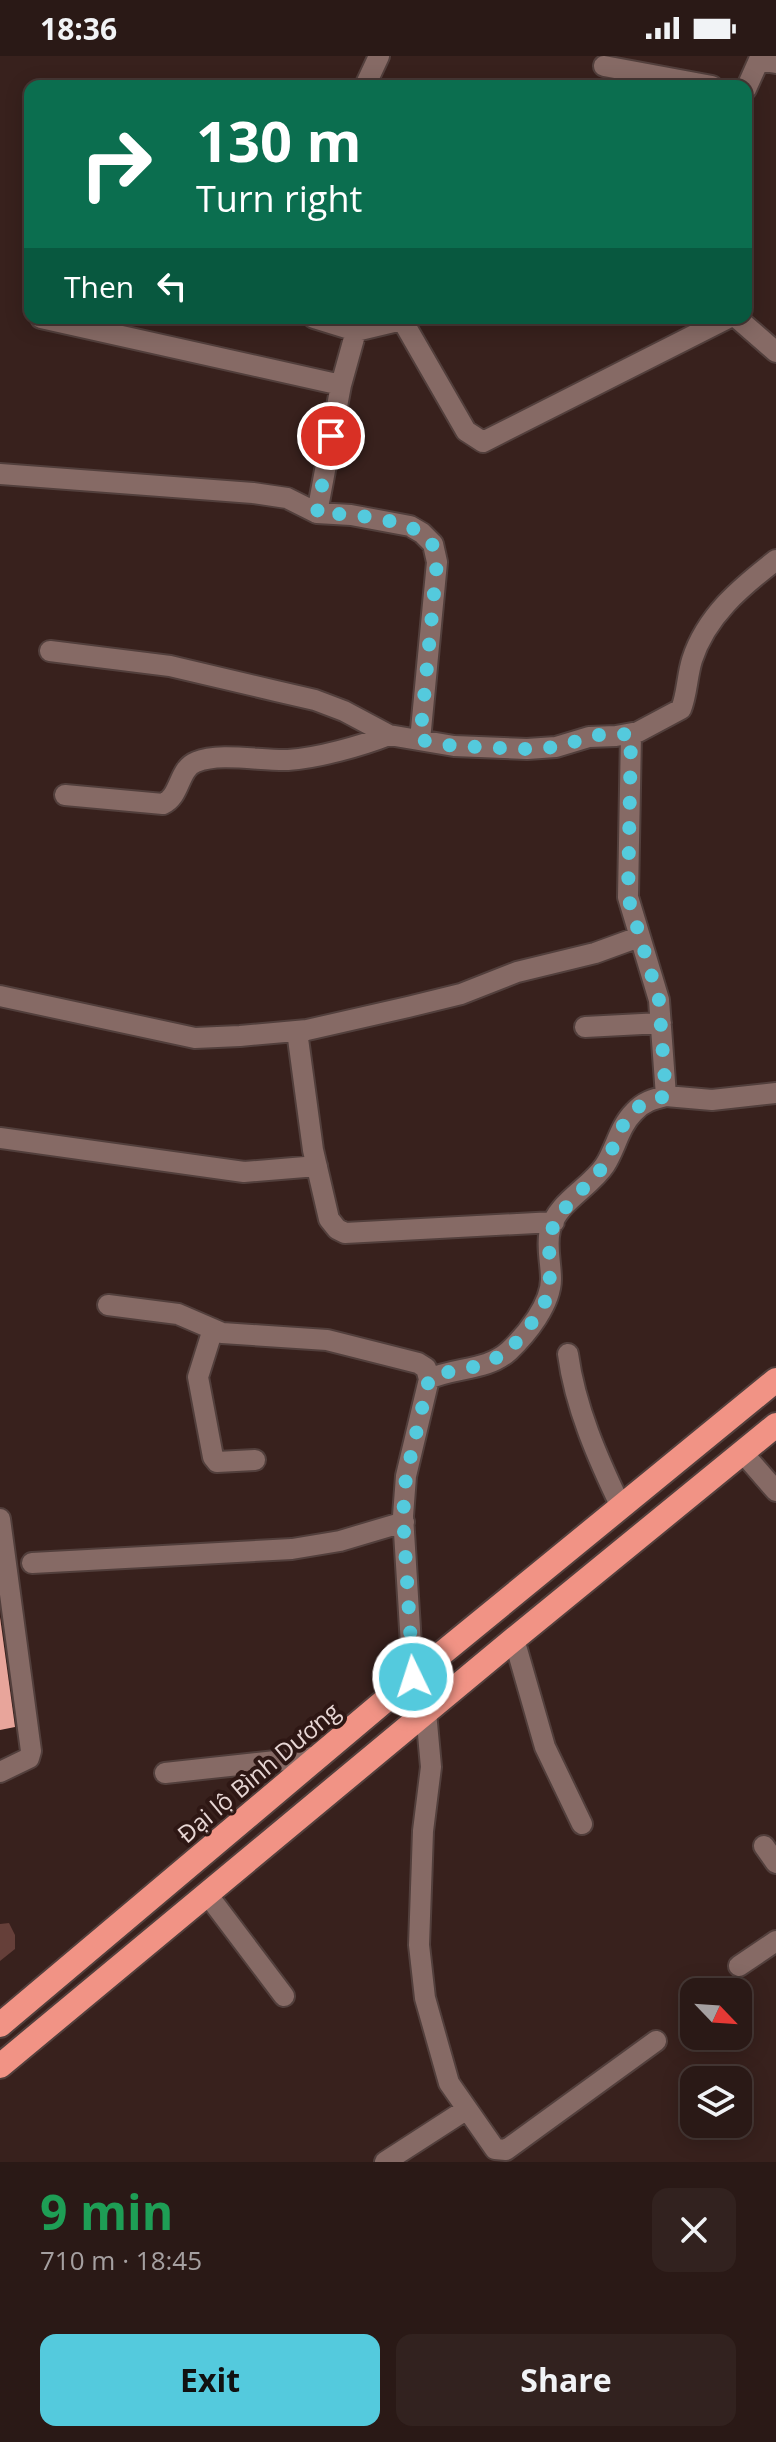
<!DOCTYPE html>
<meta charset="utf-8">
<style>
:root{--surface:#2a1916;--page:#32221f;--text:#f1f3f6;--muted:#a5a0a1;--line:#463835;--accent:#54cadd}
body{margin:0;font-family:"Open Sans",sans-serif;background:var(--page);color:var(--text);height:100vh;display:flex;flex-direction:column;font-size:30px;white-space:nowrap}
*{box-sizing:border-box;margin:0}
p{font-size:26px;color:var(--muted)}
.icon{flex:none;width:44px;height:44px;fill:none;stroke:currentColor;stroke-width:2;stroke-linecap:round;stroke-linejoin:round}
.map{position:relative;height:2106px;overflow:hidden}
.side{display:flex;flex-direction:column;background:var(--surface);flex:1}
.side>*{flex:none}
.guide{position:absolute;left:24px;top:24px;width:728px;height:244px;border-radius:16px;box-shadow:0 4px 20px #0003,0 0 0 2px var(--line);background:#0b6e4f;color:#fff;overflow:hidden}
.needle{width:52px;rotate:115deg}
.fabs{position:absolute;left:680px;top:1922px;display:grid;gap:16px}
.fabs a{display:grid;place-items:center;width:72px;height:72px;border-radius:16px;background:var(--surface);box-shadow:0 4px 20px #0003,0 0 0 2px var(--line);font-size:40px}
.pin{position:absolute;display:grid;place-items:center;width:68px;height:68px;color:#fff;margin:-34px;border:4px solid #fff;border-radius:50%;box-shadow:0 2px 8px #0007}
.me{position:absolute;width:88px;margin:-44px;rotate:356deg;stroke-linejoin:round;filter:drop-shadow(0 0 6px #0008)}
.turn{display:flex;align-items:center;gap:28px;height:168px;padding:0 40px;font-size:36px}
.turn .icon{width:104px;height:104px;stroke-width:2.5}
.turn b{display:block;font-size:56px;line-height:68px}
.then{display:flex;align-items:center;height:76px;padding:0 40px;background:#0003;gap:16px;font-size:30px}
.round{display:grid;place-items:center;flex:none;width:84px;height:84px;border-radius:16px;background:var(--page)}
.head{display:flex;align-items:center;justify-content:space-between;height:136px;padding:0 40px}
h1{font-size:48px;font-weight:700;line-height:60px;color:#1e9e55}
.button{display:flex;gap:16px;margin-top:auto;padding:16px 40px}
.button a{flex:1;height:92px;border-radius:16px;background:var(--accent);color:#111;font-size:32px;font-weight:700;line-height:92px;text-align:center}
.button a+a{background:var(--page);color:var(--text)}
.status{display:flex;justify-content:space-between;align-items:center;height:56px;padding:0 40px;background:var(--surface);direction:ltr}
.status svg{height:22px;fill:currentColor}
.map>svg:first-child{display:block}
.green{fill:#653f39}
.building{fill:#e8a59b}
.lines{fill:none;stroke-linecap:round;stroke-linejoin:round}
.minor-casing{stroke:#523f3c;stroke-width:24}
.highway-casing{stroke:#523f3c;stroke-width:28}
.minor{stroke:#866a65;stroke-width:20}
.highway{stroke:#f19385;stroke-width:24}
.route{stroke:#54cadd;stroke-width:14;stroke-dasharray:0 25.2}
.labels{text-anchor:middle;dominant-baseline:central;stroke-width:8;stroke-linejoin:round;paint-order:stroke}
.street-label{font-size:24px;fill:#e7d6d4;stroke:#2e1714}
</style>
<div class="status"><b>18:36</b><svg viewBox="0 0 49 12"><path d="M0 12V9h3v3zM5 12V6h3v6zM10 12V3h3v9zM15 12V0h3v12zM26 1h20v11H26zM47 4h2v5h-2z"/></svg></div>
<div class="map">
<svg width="776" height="2106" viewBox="0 0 776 2106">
<rect width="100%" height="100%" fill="#38211d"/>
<!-- green -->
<path class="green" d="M9,1867L15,1879V1893L0,1905V1868Z"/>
<!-- building -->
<path class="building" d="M0,1561L15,1671L0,1674Z"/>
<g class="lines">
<!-- minor casing -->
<g class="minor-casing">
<path id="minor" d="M604,10L712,30
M365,30L379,0
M746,33L759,4L776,7
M41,262L341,329
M314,262L356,275L402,264
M401,262L466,375L483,386L728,262
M737,262L776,296
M0,418L253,437L287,442L317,457L351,459L410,470L422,477L433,488L437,506L420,684
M317,457L341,329L356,275
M50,595L170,610L276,635L315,644L344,655L389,679L454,690L527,693L556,691L589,681L616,680L638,676L681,653C687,639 687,620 692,604C706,560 741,531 776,504
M631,678L628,841L659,944L666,1040L712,1044L776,1037
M65,739L163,748C181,740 178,713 196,706C220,696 261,705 288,704C318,702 361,690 389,679
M0,940L195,982L240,980L307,974L408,951L461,938L517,916L595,897L639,881
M585,971L661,967
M297,975L313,1094L329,1163L337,1173L345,1177L554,1166
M0,1082L244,1116L317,1110
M108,1249L178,1258L222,1277L327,1284L418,1307L426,1312L429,1323
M213,1273L198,1321L213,1401L217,1406L255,1404
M568,1298C575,1351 598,1403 621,1451
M743,1397L776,1435
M0,1463L31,1695L29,1702L0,1716
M32,1507L292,1493L340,1485L404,1466
M514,1583L545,1691L582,1768
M413,1621L403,1460L406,1420L429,1323C455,1311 487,1315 509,1295C527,1278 551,1248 551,1223C551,1207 546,1190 550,1174C557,1146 590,1132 605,1109C616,1092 619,1071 634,1056C643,1046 653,1043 666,1040
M426,1656L431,1711L423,1775L419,1889L425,1942L449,2027L495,2093L506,2094L656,1985
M165,1717L322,1700
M764,1790L776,1807
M207,1838L284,1940
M739,1910L776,1885
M385,2106L467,2053"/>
</g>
<!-- highway casing -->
<g class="highway-casing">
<path id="highway" d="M0,1969L413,1621L776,1324
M0,2010L514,1583L776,1369"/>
</g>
<!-- minor -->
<use href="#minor" class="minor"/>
<!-- highway -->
<use href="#highway" class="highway"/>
</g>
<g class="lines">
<!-- route -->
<path class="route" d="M331,380L317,457C345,458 416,461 432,488C435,493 436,501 437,506L420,684L454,690L527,693L556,691L598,679L631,678L628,841L659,944L666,1040L643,1047L633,1056L625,1065L605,1109L556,1162L549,1183L550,1236L538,1259L509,1295L483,1309L439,1318L429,1323L406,1420L403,1460L413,1621"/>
</g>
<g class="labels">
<!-- street labels -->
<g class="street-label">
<text transform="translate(258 1716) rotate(-40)">Đại lộ Bình Dương</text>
</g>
</g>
</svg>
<div class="fabs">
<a><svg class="needle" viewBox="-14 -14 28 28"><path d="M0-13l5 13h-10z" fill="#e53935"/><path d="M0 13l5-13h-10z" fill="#a5a0a1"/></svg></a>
<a><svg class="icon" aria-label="layers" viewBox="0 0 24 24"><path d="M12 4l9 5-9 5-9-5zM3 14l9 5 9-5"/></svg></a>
</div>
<div class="pin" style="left:331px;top:380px;background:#d93025"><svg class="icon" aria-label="arrive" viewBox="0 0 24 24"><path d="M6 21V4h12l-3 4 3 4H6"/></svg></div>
<svg class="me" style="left:413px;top:1621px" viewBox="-20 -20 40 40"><circle r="17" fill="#54cadd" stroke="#fff" stroke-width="3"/><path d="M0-11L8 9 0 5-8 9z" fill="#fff"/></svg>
<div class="guide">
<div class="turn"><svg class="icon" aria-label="right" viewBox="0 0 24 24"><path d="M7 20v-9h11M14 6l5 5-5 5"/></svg><div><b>130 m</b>Turn right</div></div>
<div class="then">Then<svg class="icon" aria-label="left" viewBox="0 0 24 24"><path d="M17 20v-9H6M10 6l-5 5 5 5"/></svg></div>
</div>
</div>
<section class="side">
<div class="head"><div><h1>9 min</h1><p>710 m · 18:45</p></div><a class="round"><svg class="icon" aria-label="close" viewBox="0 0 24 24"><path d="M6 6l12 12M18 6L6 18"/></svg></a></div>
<div class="button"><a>Exit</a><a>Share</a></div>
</section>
